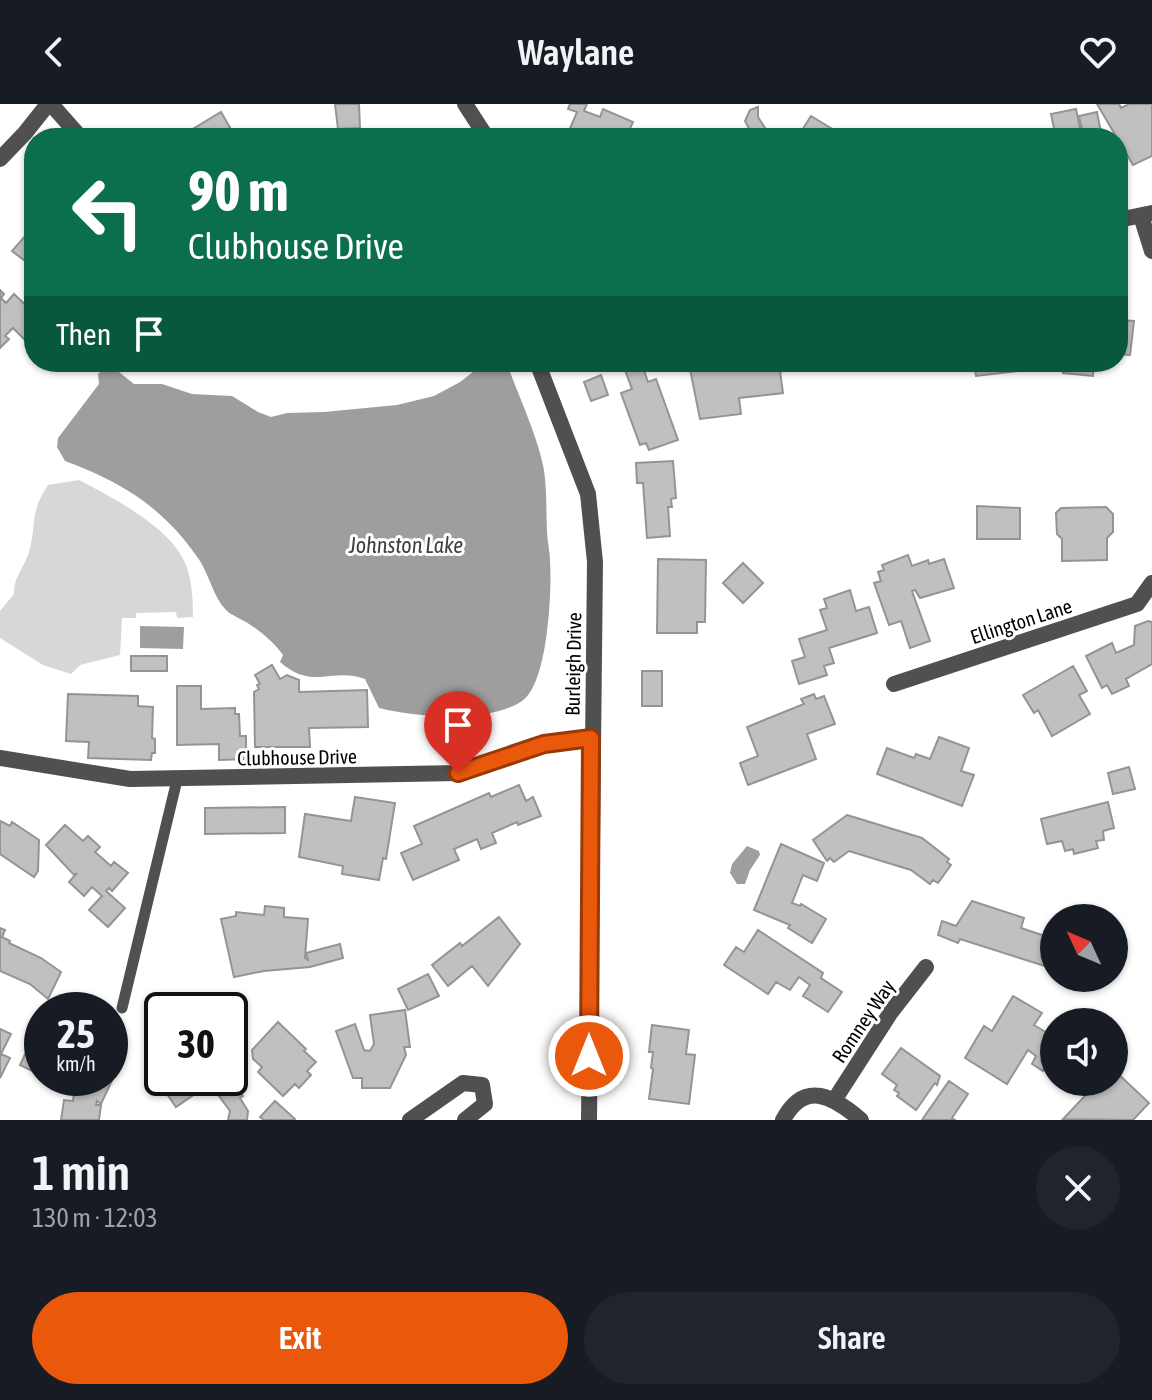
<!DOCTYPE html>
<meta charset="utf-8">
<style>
:root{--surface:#171b24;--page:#20242c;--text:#f1f3f6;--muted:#9ea1a6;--accent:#ea580c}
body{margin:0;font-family:"Asap Condensed",sans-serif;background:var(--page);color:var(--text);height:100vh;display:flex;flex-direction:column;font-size:30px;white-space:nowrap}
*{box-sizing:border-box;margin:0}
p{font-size:26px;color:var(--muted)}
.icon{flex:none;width:44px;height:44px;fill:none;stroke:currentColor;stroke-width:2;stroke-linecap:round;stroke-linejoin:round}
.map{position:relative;height:1016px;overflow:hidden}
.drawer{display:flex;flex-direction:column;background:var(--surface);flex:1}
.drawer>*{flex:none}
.hud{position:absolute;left:24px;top:24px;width:1104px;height:244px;border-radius:32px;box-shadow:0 2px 6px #0004;background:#0b6e4f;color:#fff;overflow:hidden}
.needle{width:52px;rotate:314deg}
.fabs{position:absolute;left:1040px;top:800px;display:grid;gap:16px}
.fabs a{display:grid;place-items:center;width:88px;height:88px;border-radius:50%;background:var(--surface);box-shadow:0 2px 6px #0004;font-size:40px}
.speed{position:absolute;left:24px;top:888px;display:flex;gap:16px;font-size:40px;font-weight:700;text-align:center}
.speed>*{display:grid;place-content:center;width:104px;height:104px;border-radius:50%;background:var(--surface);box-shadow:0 2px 6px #0004;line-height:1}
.speed small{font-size:20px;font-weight:400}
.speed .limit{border:4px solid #111;border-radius:12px;background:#fff;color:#111}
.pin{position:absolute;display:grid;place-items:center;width:68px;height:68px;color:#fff;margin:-82px -34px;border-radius:50% 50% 50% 0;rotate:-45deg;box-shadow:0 0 8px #0007}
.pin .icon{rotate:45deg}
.me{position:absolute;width:88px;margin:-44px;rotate:0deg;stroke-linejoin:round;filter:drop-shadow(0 0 6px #0008)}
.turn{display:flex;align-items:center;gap:28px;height:168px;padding:0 32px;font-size:36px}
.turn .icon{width:104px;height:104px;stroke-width:2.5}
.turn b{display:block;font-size:56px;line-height:68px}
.then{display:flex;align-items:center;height:76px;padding:0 32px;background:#0003;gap:16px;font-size:30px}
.round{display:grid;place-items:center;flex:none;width:84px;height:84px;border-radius:42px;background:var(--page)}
.summary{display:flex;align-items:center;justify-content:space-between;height:136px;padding:0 32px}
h1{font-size:48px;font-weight:600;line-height:60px}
.button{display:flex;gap:16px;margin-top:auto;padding:16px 32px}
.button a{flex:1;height:92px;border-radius:48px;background:var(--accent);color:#fff;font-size:32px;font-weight:600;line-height:92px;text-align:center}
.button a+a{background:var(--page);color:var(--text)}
header{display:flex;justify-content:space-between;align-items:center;height:104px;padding:0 32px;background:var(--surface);font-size:36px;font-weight:600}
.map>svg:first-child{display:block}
.green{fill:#d7d7d7}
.water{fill:#9e9e9e}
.building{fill:#c0c0c0;stroke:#949494;stroke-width:2}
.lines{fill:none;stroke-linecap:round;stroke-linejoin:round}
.service{stroke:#505050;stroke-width:11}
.minor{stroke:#505050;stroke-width:16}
.tertiary{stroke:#505050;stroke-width:16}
.route-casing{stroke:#983908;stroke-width:20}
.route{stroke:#ea580c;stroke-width:14}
.labels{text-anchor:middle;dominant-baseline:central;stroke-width:6;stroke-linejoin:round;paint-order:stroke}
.street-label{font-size:20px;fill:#000;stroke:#fff}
.water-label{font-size:22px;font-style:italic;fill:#3f3f3f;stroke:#fff}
</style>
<header><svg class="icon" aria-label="back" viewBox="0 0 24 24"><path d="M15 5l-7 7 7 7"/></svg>Waylane<svg class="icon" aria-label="heart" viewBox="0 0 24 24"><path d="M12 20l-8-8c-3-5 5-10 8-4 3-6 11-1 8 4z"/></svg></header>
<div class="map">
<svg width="1152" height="1016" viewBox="0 0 1152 1016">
<rect width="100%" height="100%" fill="#fff"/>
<!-- green -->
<path class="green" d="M79,376C110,392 163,420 181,451C192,469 193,493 193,513L177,514L176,508L136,509V514H122L120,551L80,561L71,570L43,561L0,534V507L14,490C13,473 25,463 29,448C37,419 29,410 48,381Z"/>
<!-- water -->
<path class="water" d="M486,258H501L510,268C521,297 539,337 544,366C547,387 546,407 547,427C547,437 550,447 550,457C552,487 548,580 522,597C488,620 417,613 379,604L365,575C332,563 313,587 280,558L283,551C274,539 264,530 252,522C244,516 232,512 226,506C214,494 209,471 200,457C164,404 124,379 65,357L57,343L58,334L99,280L98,270L109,260L134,280H162L192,290L232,292L258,308L271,313L287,309L324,308L397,301L434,292L460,278Z
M140,522L184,523L183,545L140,544Z
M747,742L759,747L760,751L750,766L745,780H737L730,769L732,760Z"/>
<!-- building -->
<path class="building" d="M335,0H359L360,24L338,25Z
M570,0H587L584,7L600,13L603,5L633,18L628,29L634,34H566L577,8L568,5Z
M1097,0H1119L1121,4L1129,0H1152V52L1133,61Z
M758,3V13L767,27L772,30L774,27L785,34L753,32L745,17L750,6Z
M1076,5L1082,34H1036L1055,29L1051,10Z
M221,8L236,34H178Z
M1097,8L1102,34H1084L1079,12Z
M811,12L839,29L836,34H797Z
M34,122V162L33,163L12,147Z
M0,186L4,190L1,194L6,199L14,190L34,209V226L24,235L13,224L5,232L9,235L0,244Z
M1118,216L1134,217L1130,251L1118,250Z
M622,258H641L648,278L656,275L678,336L649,346L646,339L640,341L621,289L632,285Z
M705,258H727L728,265L779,259L783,289L739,294L741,310L700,315L689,260Z
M786,258H845L787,264Z
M974,258H1042L1043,264L976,272Z
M1064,258H1094L1093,272L1063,269Z
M601,271L608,291L591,297L584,278Z
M673,357L676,394L671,395L672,403H668L670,432L647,434L643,379H637L636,359Z
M977,402L1020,404V435H977Z
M1106,403L1113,410V428L1107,434V456L1062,457V435L1057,430L1056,409L1061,404Z
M908,451L912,462L928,456L929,460L944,455L954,484L920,494L915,486L912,487L930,537L910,544L901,517L889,521L874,479L881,477L878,468L884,466L882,461Z
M658,455L706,456L705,518H697V529H657Z
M743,459L763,479L743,499L723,479Z
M850,486L856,507L869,503L877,529L829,544L834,559L824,562L827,571L799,580L792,557L805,553L799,535L827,526L820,506L827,504L824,495Z
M1148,517L1152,518V560L1126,575L1129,582L1112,590L1107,581L1102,584L1086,552L1112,539L1116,549L1134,541L1135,522Z
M131,552H167V567H131Z
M272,561L280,575L287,571L299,576V588L367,586L368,623L309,624L310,643H255L254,588L259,585L257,581L260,580L255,571Z
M1073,562L1087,587L1079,591L1090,610L1052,632L1038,606L1034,609L1023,591Z
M642,567H662V602H642Z
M177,582H201V605L235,604V610H239L240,632H246V655L219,656V640L177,641Z
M68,590L138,592V602L153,603L152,634L155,635V649H152L151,656L88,654L89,638L66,637Z
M814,590L816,595L824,592L835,620L807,630L816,655L748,681L740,659L758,652L747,623L804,600L801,595Z
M939,633L969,644L961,667L974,671L962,702L877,670L887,644L914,654L916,650L930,655Z
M1129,663L1135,685L1113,690L1108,669Z
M519,681L526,697L533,693L541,712L518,721L517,718L492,729L496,739L481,745L477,735L454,745L459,756L413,776L401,749L422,740L414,722L489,689L491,693Z
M355,693L395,699L386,755L383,754L379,776L342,770L343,762L299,753L305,710L351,717Z
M1108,698L1114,724L1103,727L1104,736L1096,737L1098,744L1074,750L1073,745L1065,747L1062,737L1047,740L1041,715Z
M285,703V729L205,730V704Z
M847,711L922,734L949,755L947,758L951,761L938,779L933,776L930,780L911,766L849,747L834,758L830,754L827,757L813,736Z
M0,717L10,722L12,718L39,736L38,767L34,773L0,750Z
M65,721L83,737L88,732L100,743L95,748L111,762L114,758L128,769L112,787L109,784L106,787L125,804L108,823L89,806L102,792L92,783L84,792L69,778L77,769L74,771L46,741Z
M781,740L824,759L817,777L803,771L792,799L800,802L801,800L826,815L812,839L788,824L790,821L754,806Z
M972,797L1024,814L1021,824L1054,835V865L960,835L958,839L938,831L942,817L956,822Z
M265,802L284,804V813L308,815L305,854L308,856L306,849L340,840L343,854L310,863L264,867L234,873L221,815L236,812V808L264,811Z
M499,813L520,840L488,882L472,862L448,882L432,861L460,839L462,842Z
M0,824L5,826L2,833L10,837L9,839L41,854L61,868L48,895L30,880L0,867Z
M758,826L823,869L821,874L842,888L828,908L803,892L810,881L799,873L790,886L776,878L768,890L724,861L736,843L744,848Z
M428,870L439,892L408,906L398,885Z
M1013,892L1042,909L1034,921L1054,933V948L1043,967L1032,960L1036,952L1028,946L1007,980L965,954L984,922L992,927Z
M405,906L410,943H404L406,951L390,984H362V974H353L336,927L355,920L364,946L370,947L374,940L370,911Z
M278,918L306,945L304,947L316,958L307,967L311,971L299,984L295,980L283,992L258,968L262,963L253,955L252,946Z
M652,921L689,926L686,950L695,951L689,1000L649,995L653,965L651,964L653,948H649Z
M0,925L11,930L1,950L10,954L0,974Z
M35,929L42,933V972L20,961Z
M901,944L940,972L937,981L935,979L916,1006L897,992L899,989L894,986L897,981L882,970Z
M233,957L241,970L231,975L243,992L240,994L248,1007L247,1016H228L230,1007L213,984L195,990L176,1003L158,977L162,974H230V958Z
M110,965L116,968L101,1000L97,997L96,1001H101L99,1016H61L64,996L73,997L74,987L47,974H110Z
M1114,966L1149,999L1133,1016L1063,1015L1098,978H1114Z
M949,977L968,990L952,1014L955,1016H922Z
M275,997L295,1015L294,1016H264L260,1013Z"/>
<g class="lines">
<!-- service -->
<path class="service" d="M122,904L177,676"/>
<!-- minor -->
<path class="minor" d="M51,0L81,34
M465,0L487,34
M1141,112L1152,147
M1118,116L1152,109
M537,258L588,390L595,458L589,1016
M894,580L1137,500L1152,479
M0,654L130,675L458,669L544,640L591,634
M835,995L891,908L926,863
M410,1016L463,979L482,981L485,1000L465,1016
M783,1016C805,975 834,993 861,1016"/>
<!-- tertiary -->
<path class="tertiary" d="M0,55L25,29L48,0"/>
</g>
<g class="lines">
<!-- route casing -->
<g class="route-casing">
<path id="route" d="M458,669L544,640L591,634L589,952"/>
</g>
<!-- route -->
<use href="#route" class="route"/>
</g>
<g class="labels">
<!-- street labels -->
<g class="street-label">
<text transform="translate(1021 517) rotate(-18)">Ellington Lane</text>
<text transform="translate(573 560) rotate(-89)">Burleigh Drive</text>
<text transform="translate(297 653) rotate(-1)">Clubhouse Drive</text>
<text transform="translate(863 917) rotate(-56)">Romney Way</text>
</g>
<!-- water labels -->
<g class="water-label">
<text x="406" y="441">Johnston Lake</text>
</g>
</g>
</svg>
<div class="fabs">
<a><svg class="needle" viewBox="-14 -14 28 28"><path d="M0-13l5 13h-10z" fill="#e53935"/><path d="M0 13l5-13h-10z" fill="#9ea1a6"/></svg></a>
<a><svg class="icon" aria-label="sound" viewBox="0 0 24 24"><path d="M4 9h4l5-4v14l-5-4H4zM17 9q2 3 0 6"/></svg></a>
</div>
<div class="speed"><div>25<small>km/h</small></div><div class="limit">30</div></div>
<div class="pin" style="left:458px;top:669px;background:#d93025"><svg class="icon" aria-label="arrive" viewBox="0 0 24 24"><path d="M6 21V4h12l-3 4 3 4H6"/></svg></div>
<svg class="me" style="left:589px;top:952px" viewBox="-20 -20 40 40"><circle r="17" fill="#ea580c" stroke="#fff" stroke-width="3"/><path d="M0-11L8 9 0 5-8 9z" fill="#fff"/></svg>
<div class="hud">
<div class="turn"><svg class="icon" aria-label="left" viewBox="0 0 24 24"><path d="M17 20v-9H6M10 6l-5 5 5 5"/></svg><div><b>90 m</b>Clubhouse Drive</div></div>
<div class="then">Then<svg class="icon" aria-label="arrive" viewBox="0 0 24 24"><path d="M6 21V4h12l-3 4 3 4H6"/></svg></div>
</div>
</div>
<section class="drawer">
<div class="summary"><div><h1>1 min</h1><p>130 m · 12:03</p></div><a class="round"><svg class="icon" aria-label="close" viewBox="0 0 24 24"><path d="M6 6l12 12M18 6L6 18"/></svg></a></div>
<div class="button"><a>Exit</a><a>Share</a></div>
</section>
